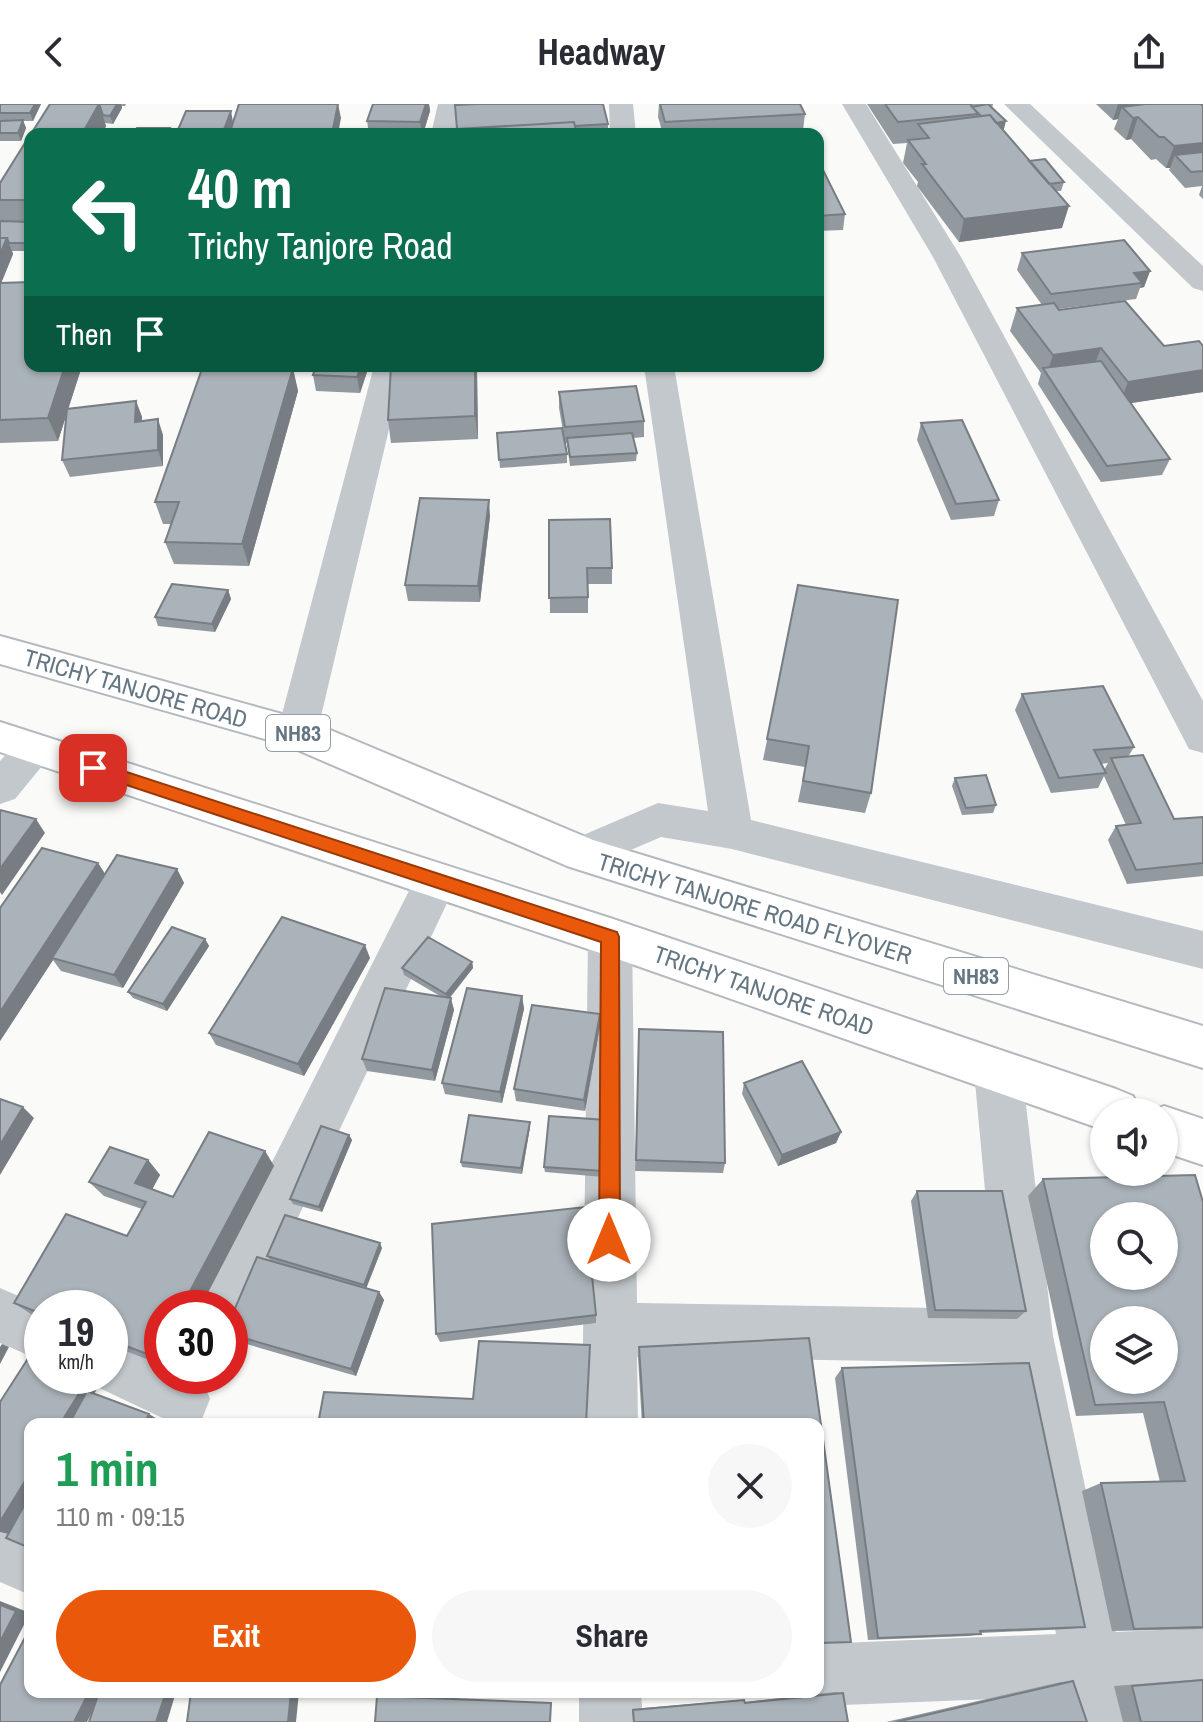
<!DOCTYPE html>
<meta charset="utf-8">
<style>
:root{--surface:#fff;--page:#f7f7f7;--text:#2b2b33;--muted:#7c7c81;--accent:#ea580c}
body{margin:0;font-family:"Archivo Narrow",sans-serif;background:var(--page);color:var(--text);height:100vh;display:flex;flex-direction:column;font-size:30px;white-space:nowrap}
*{box-sizing:border-box;margin:0}
p{font-size:26px;color:var(--muted)}
.icon{flex:none;width:44px;height:44px;fill:none;stroke:currentColor;stroke-width:2;stroke-linecap:round;stroke-linejoin:round}
.map{position:relative;flex:1;overflow:hidden}
.sheet{position:absolute;left:24px;top:1314px;width:800px;height:280px;display:flex;flex-direction:column;background:var(--surface);border-radius:16px;box-shadow:0 2px 6px #0004}
.sheet>*{flex:none}
.hud{position:absolute;left:24px;top:24px;width:800px;height:244px;border-radius:16px;box-shadow:0 2px 6px #0004;background:#0b6e4f;color:#fff;overflow:hidden}
.tools{position:absolute;left:1090px;top:994px;display:grid;gap:16px}
.tools a{display:grid;place-items:center;width:88px;height:88px;border-radius:50%;background:var(--surface);box-shadow:0 2px 6px #0004;font-size:40px}
.speed{position:absolute;left:24px;top:1186px;display:flex;gap:16px;font-size:40px;font-weight:700;text-align:center}
.speed>*{display:grid;place-content:center;width:104px;height:104px;border-radius:50%;background:var(--surface);box-shadow:0 2px 6px #0004;line-height:1}
.speed small{font-size:20px;font-weight:400}
.speed .limit{border:12px solid #d22;background:#fff;color:#111}
.pin{position:absolute;display:grid;place-items:center;width:68px;height:68px;color:#fff;margin:-34px;border-radius:16px;box-shadow:0 4px 12px #0006}
.me{position:absolute;width:88px;margin:-44px;rotate:0deg;stroke-linejoin:round;filter:drop-shadow(0 0 6px #0008)}
.turn{display:flex;align-items:center;gap:28px;height:168px;padding:0 32px;font-size:36px}
.turn .icon{width:104px;height:104px;stroke-width:2.5}
.turn b{display:block;font-size:56px;line-height:68px}
.then{display:flex;align-items:center;height:76px;padding:0 32px;background:#0003;gap:16px;font-size:30px}
.round{display:grid;place-items:center;flex:none;width:84px;height:84px;border-radius:42px;background:var(--page)}
.head{display:flex;align-items:center;justify-content:space-between;height:136px;padding:0 32px}
h1{font-size:48px;font-weight:800;line-height:60px;color:#1e9e55}
.button{display:flex;gap:16px;margin-top:auto;padding:16px 32px}
.button a{flex:1;height:92px;border-radius:48px;background:var(--accent);color:#fff;font-size:32px;font-weight:800;line-height:92px;text-align:center}
.button a+a{background:var(--page);color:var(--text)}
header{display:flex;justify-content:space-between;align-items:center;height:104px;padding:0 32px;background:var(--surface);font-size:36px;font-weight:800}
.map>svg:first-child{display:block}
.lines{fill:none;stroke-linecap:round;stroke-linejoin:round}
.highway-casing{stroke:#b4b9bd;stroke-width:4}
.street{fill:#c3c8cc;fill-rule:evenodd}
.highway{fill:#fff;fill-rule:evenodd}
.wall{fill:#929a9f;fill-rule:evenodd}
.shaded-wall{fill:#777d82}
.building{fill:#aab3b9;stroke:#777d82;stroke-width:2;fill-rule:evenodd}
.route{fill:#ea580c;stroke:#983908;stroke-width:2}
.labels{text-anchor:middle;dominant-baseline:central;stroke-width:8;stroke-linejoin:round;paint-order:stroke}
.shield{fill:#fff;stroke:#939fa8;stroke-width:2}
.shield-label{font-size:22px;font-weight:bold;fill:#657683}
.street-label{font-size:24px;fill:#657683;stroke:#fff}
</style>
<header><svg class="icon" aria-label="back" viewBox="0 0 24 24"><path d="M15 5l-7 7 7 7"/></svg>Headway<svg class="icon" aria-label="share" viewBox="0 0 24 24"><path d="M12 15V3M7 8l5-5 5 5M5 13v7h14v-7"/></svg></header>
<div class="map">
<svg width="1203" height="1618" viewBox="0 0 1203 1618">
<rect width="100%" height="100%" fill="#fafaf8"/>
<g class="lines">
<!-- highway casing -->
<g class="highway-casing">
<path id="highway" d="M0,532L311,618L593,736L1203,922V964L567,762L286,641L0,560Z
M0,618L610,814L1116,985L1133,992L1140,1008H1104V1026L609,852L0,648Z
M1164,1002L1203,1015V1061L1164,1048V1008H1148Z"/>
</g>
<!-- street -->
<path class="street" d="M438,0H462L457,30H431Z
M609,0H633L636,30H610Z
M842,0H866L961,153L1203,597V649L1189,645L933,153Z
M1004,0H1030L1203,162V187L1193,184Z
M374,262H404L317,629L311,640L297,644L283,640L277,629Z
M644,262H674L751,716L1203,827V865L732,745L661,733L582,767L567,762L561,750L567,738L658,699L708,707Z
M36,630L50,634L56,645L15,695L0,700V657L22,634Z
M436,758L451,763L458,776L246,1223L230,1229V1204H200L208,1185L421,763Z
M610,814L626,820L632,833L637,1199L996,1205L974,967L981,952L998,945L1015,952L1022,967L1053,1232L1116,1528L1203,1524V1586L1129,1589L1136,1618H1072L1067,1592L818,1602L796,1593L794,1588H818V1540L1056,1530L1004,1259L637,1253L638,1320H582L588,833L594,820Z
M0,1184L46,1204H42V1257L0,1239Z
M110,1234L162,1257V1272H195L202,1275L210,1295L202,1315L189,1320H175L91,1280L87,1272H110Z
M0,1416L30,1430V1491L0,1478Z
M579,1588H641L643,1618H579Z"/>
<!-- highway -->
<use href="#highway" class="highway"/>
</g>
<!-- wall -->
<path class="wall" d="M0,0H41L33,17H23L26,24L21,37H0Z
M50,0H126L125,2H122V4L113,20L105,19L106,22L102,30H31Z
M373,0H429L430,7L423,30H369L367,17Z
M659,0H660L805,10L803,26L726,30H663L658,13Z
M867,0H993L992,4L1004,25H1002L1029,57L1064,78L1061,87H1056L1062,124L959,138L917,82L918,78L903,59L907,39L893,40Z
M1096,0H1203V95L1199,91L1202,82L1185,84L1169,66L1170,64H1166L1156,55L1151,56L1131,35L1126,36L1114,25L1118,15L1113,16Z
M608,20V30H444L457,25Z
M30,31V147H12L13,150L1,179L30,262H82L68,305L136,297L142,313L141,317L163,331V362L70,373L62,356L67,309L58,337L0,339V79Z
M818,56L845,110L843,126L818,127Z
M1022,149L1150,167L1144,183L1140,184L1136,195L1058,205L1059,206L1164,242H1203V288L1130,299L1170,355L1162,371L1101,378L1038,280L1041,269L1010,227L1017,204L1042,201L1017,166Z
M203,262H369L360,289L316,287L313,271L314,268L293,267L298,287L249,462L174,460L165,438L171,420H163L155,398Z
M391,262H616L477,267L478,335L391,339L388,316Z
M559,288L644,317V333L633,334L637,349L636,357L570,362L567,339H565L559,304Z
M921,319L999,396L994,412L951,416L917,336Z
M497,329L567,350V359L500,364Z
M490,412L480,498L408,497L405,481Z
M549,416L612,464V480H588V509H550Z
M798,481L871,689L865,709L798,698L805,663L763,656Z
M228,486L231,495L215,528L158,522L155,513Z
M1022,590L1134,643L1128,653L1174,715L1203,713V772L1127,780L1108,736L1116,722L1126,721L1104,672L1098,684L1051,689L1015,606ZM1108,659L1104,666L1101,660Z
M955,674L996,701L993,709L962,711L952,682Z
M98,759L105,770L177,765L184,779L123,884L61,867L53,856L0,937V804Z
M205,835L209,842L167,907L133,894L128,888Z
M370,854L304,972L216,941L209,929Z
M472,858L473,864L450,894L454,906L435,977L367,967L362,955L440,892L404,871L402,864Z
M522,892L524,905L502,999L445,990L442,979Z
M600,910V922L585,1007L516,997L514,985Z
M639,925L725,1059L723,1069L635,1067Z
M744,979L841,1028L836,1039L778,1062L742,990Z
M606,1016L603,1073L545,1068L544,1063Z
M530,1018V1023L522,1070L462,1063L461,1058Z
M349,1031L352,1036L322,1108L293,1100L290,1095Z
M265,1047L274,1062L162,1204V1261L110,1241V1204H42V1214L31,1210L14,1199L127,1132L142,1105L104,1092L89,1078L148,1056L160,1071L152,1085L173,1093Z
M1043,1075L1203,1098V1525L1112,1527L1082,1387L1101,1379L1160,1378L1143,1309L1076,1312L1028,1092Z
M917,1087L1026,1207L1017,1215L928,1214L911,1097Z
M382,1144L366,1184L379,1188L384,1196L356,1272L233,1236L230,1233V1216L271,1157L267,1152Z
M596,1211V1219L440,1238L436,1230Z
M809,1234L851,1538L843,1539L818,1540V1320H642L638,1253L639,1243Z
M842,1264L1085,1523L1069,1525L981,1529V1530L969,1532L868,1536L835,1274Z
M1203,1575V1618H1123L1114,1582Z
M1073,1577L1087,1618H886L1061,1578Z
M835,1588L843,1589L848,1618H633L632,1605L739,1596H744V1598Z"/>
<!-- shaded-wall -->
<path class="shaded-wall" d="M35,0H41L33,17L30,9Z
M99,0L106,22L102,30H82Z
M117,0H121L122,4L113,20L110,12Z
M338,0L341,14L338,30H332Z
M426,0H429L430,7L423,30H422L420,18Z
M1118,0H1203L1122,3L1118,15L1113,16Z
M231,7L234,23L232,30H222Z
M1138,13L1131,35L1126,36L1133,14Z
M23,16L26,24L21,37L18,29Z
M1006,17L1004,25L986,28L988,20Z
M1203,39V60L1175,51L1170,64H1166L1174,42Z
M1069,102L1062,124L959,138L964,115Z
M7,134L13,150L0,182V150Z
M1150,167L1144,183L1140,184L1142,179L1134,169Z
M1101,244L1092,267L1047,269L1053,251Z
M65,262H82L58,337L48,314Z
M361,262H369L360,289L357,273Z
M475,262H477V267L478,335L475,312Z
M293,264L298,287L249,462L242,440Z
M1203,266V288L1119,301L1128,278Z
M136,297L142,313L141,334L135,318Z
M158,315L163,331V362L158,346Z
M489,396L490,412L480,498L478,482Z
M228,486L231,495L215,528L212,520Z
M36,715L45,729L2,791L0,788V765Z
M98,759L107,773L52,854L53,856L0,937V908Z
M177,765L184,779L123,884L114,871Z
M205,835L209,842L167,907L163,900Z
M365,841L370,854L304,972L298,960Z
M472,858L473,864L447,896L446,890Z
M522,892L524,905L502,999L500,988Z
M451,894L454,906L435,977L432,966Z
M600,910V922L585,1007L584,996Z
M23,1003L34,1014L0,1071V1041Z
M530,1018V1023L522,1070L521,1064Z
M841,1028L836,1039L778,1062L782,1051Z
M349,1031L352,1036L322,1108L319,1103Z
M265,1047L274,1062L200,1204H181Z
M148,1056L160,1071L148,1093L135,1079Z
M380,1139L382,1144L366,1185L364,1181Z
M379,1188L384,1196L356,1272L351,1265Z
M2,1240L9,1243L0,1260V1243Z
M162,1241V1258L155,1253Z
M90,1272H98L103,1275L76,1320H60Z
M149,1310L159,1316L157,1320H144Z
M30,1369V1396L9,1430L0,1428V1418Z
M0,1497L30,1509L0,1568Z
M89,1588H102L87,1618H74Z
M166,1588H176L167,1618H156Z
M291,1588H299L296,1618H288Z"/>
<!-- building -->
<path class="building" d="M0,0H35L30,9H0Z
M50,0H99L82,30H31Z
M77,0H117L110,12L103,11L99,0Z
M239,0H338L332,30H314V28H230Z
M373,0H426L420,18L367,17Z
M477,0H603L608,20L575,22L574,18L457,25L455,1Z
M660,0H800L805,10L665,18Z
M885,0H970L978,10L898,18Z
M988,0L1006,17L996,19L990,11L981,12L972,3Z
M1145,0H1201L1203,2V39L1174,42L1164,33H1159L1138,13L1133,14L1122,3Z
M186,7H231L223,28H177Z
M990,11L1069,102L964,115L922,60H926L908,36L929,34L918,20Z
M23,16L18,29H0V17Z
M574,18L577,30H444V26Z
M137,24H170L169,28H136Z
M711,26L712,30H685L684,27Z
M106,28H314L313,30H105Z
M30,31V96H0V79Z
M1203,48V67L1191,68L1175,51Z
M1045,55L1064,78L1049,80L1029,57Z
M818,56L845,110L818,112Z
M0,117L30,118V135L28,139H9L7,134H0Z
M0,134H7L0,150Z
M1124,136L1150,167L1134,169L1142,179L1051,190L1022,149Z
M30,178V262H65L48,314L0,316V179Z
M1125,197L1164,242L1199,237L1203,242V266L1128,278L1101,244L1053,251L1017,204L1054,199L1059,206Z
M1101,257L1170,355L1107,362L1043,264Z
M203,262L293,264L242,440L165,438L179,398H155Z
M316,262H361L357,273L313,271Z
M391,262H475V312L388,316Z
M636,282L644,317L565,323L559,288Z
M136,297L135,318L158,315V346L62,356L67,305Z
M962,316L999,396L956,400L921,319Z
M562,324L567,350L499,356L497,329Z
M632,329L637,349L570,353L567,334Z
M420,394L489,396L478,482L405,481Z
M610,415L612,464H587L588,493L549,494V416Z
M172,480L228,486L212,520L155,513Z
M798,481L898,496L871,689L803,677L809,642L767,635Z
M1103,582L1134,643L1094,646L1106,669L1059,674L1022,590Z
M1143,651L1174,715L1203,713V759L1136,766L1116,722L1141,719L1111,654Z
M986,671L996,701L966,704L955,674Z
M0,706L36,715L0,765Z
M42,744L98,759L0,908V804Z
M117,751L177,765L114,871L52,854Z
M282,813L365,841L298,960L209,929Z
M172,823L205,835L163,900L128,888Z
M428,833L472,858L446,890L402,864Z
M385,884L451,894L432,966L362,955Z
M467,884L522,892L500,988L442,979Z
M532,901L600,910L584,996L514,985Z
M639,925L723,928L725,1059L636,1056Z
M802,957L841,1028L782,1051L744,979Z
M0,995L23,1003L0,1041Z
M469,1011L530,1018L521,1064L461,1058Z
M549,1012L606,1016L603,1067L544,1063Z
M321,1022L349,1031L319,1103L290,1095Z
M209,1028L265,1047L181,1204H162V1241L155,1253L110,1236V1204H42V1210L14,1199L66,1110L127,1132L146,1098L89,1078L110,1043L148,1056L135,1079L173,1093Z
M1195,1071L1203,1098V1523L1134,1525L1101,1379L1185,1377L1164,1298L1095,1301L1043,1075ZM1104,1112H1164V1172H1104ZM1104,1216H1164V1276H1104Z
M917,1087H1002L1026,1207L935,1206Z
M585,1103L596,1211L436,1230L432,1120Z
M285,1111L380,1139L364,1181L267,1152Z
M257,1153L379,1188L351,1265L230,1230V1216Z
M809,1234L851,1538L818,1539V1320H644L639,1243Z
M479,1237L590,1241L586,1320H318L324,1288L473,1295Z
M36,1242L42,1245V1272H90L60,1320H30V1369L0,1418V1298Z
M1029,1259L1085,1523L980,1527L981,1530L878,1534L842,1264Z
M87,1287L149,1310L144,1320H69Z
M30,1391V1444L6,1434Z
M0,1501L16,1507L0,1538Z
M30,1524V1588H89L74,1618H0V1581Z
M1203,1576V1618H1141L1132,1582Z
M1073,1577L1087,1618H896Z
M99,1588H166L156,1618H89Z
M191,1588H291L288,1618H187Z
M843,1589L848,1618H634L633,1606L744,1596L745,1599Z
M377,1592L551,1599L550,1618H375Z"/>
<!-- route -->
<path class="route" d="M93,657L617,828L619,833L620,1136L617,1143L609,1146L602,1143L599,1136L601,838L87,668L84,664Z"/>
<g class="labels">
<!-- shield labels -->
<g class="shield">
<rect x="266" y="611" width="64" height="36" rx="6"/>
<rect x="944" y="854" width="64" height="36" rx="6"/>
</g>
<g class="shield-label">
<text x="298" y="629">NH83</text>
<text x="976" y="872">NH83</text>
</g>
<!-- street labels -->
<g class="street-label">
<text transform="translate(136 584) rotate(16)">TRICHY TANJORE ROAD</text>
<text transform="translate(755 804) rotate(17)">TRICHY TANJORE ROAD FLYOVER</text>
<text transform="translate(764 886) rotate(19)">TRICHY TANJORE ROAD</text>
</g>
</g>
</svg>
<div class="tools">
<a><svg class="icon" aria-label="sound" viewBox="0 0 24 24"><path d="M4 9h4l5-4v14l-5-4H4zM17 9q2 3 0 6"/></svg></a>
<a><svg class="icon" aria-label="search" viewBox="0 0 24 24"><circle cx="10" cy="10" r="6"/><path d="M15 15l6 6"/></svg></a>
<a><svg class="icon" aria-label="layers" viewBox="0 0 24 24"><path d="M12 4l9 5-9 5-9-5zM3 14l9 5 9-5"/></svg></a>
</div>
<div class="speed"><div>19<small>km/h</small></div><div class="limit">30</div></div>
<div class="pin" style="left:93px;top:664px;background:#d93025"><svg class="icon" aria-label="arrive" viewBox="0 0 24 24"><path d="M6 21V4h12l-3 4 3 4H6"/></svg></div>
<svg class="me" style="left:609px;top:1136px" viewBox="-20 -20 40 40"><circle r="19" fill="#fff"/><path d="M0-13L10 11 0 6-10 11z" fill="#ea580c"/></svg>
<div class="hud">
<div class="turn"><svg class="icon" aria-label="left" viewBox="0 0 24 24"><path d="M17 20v-9H6M10 6l-5 5 5 5"/></svg><div><b>40 m</b>Trichy Tanjore Road</div></div>
<div class="then">Then<svg class="icon" aria-label="arrive" viewBox="0 0 24 24"><path d="M6 21V4h12l-3 4 3 4H6"/></svg></div>
</div>
<section class="sheet">
<div class="head"><div><h1>1 min</h1><p>110 m · 09:15</p></div><a class="round"><svg class="icon" aria-label="close" viewBox="0 0 24 24"><path d="M6 6l12 12M18 6L6 18"/></svg></a></div>
<div class="button"><a>Exit</a><a>Share</a></div>
</section>
</div>
